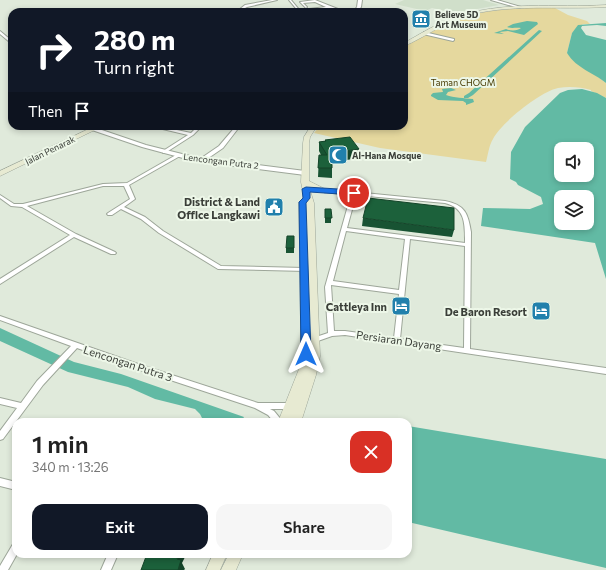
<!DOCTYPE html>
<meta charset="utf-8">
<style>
:root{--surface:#fff;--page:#f6f6f6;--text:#222;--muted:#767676;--accent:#111827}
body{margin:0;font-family:Commissioner,sans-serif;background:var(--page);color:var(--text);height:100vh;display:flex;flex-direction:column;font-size:15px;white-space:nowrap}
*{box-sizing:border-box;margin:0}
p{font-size:13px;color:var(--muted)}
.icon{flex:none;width:22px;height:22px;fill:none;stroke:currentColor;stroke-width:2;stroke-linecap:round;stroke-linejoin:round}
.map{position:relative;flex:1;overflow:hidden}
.panel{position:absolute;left:12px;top:418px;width:400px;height:140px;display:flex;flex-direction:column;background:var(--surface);border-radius:12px;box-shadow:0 2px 6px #0003}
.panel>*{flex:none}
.top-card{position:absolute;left:8px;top:8px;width:400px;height:122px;border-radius:12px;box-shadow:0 2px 6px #0003;background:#111827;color:#fff;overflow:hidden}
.fabs{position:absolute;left:554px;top:142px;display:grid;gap:8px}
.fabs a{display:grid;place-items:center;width:40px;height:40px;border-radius:8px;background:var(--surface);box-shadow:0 2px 6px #0003;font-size:20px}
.pin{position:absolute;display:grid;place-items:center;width:34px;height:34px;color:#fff;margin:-17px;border:2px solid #fff;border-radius:50%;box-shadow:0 1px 4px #0007}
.me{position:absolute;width:44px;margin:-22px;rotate:0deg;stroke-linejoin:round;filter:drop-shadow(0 0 3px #0008)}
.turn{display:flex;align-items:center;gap:14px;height:84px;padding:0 20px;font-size:18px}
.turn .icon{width:52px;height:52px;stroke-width:2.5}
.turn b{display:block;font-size:28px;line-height:34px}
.then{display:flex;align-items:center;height:38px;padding:0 20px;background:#0003;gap:8px;font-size:15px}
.round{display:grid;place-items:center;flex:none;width:42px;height:42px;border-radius:12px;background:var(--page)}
.overview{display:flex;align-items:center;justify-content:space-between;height:68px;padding:0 20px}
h1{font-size:24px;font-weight:600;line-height:30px}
.cta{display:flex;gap:8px;margin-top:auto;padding:8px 20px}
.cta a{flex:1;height:46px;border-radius:12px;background:var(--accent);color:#fff;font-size:16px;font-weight:600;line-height:46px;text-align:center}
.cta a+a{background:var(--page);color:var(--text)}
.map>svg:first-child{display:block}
.built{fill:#d0dfca}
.green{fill:#e5d89e}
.water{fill:#62baa4;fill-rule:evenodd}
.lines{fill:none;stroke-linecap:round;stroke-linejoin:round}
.canal{fill:#62baa4;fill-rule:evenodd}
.minor-casing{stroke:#9da699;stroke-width:2}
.tertiary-casing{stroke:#9da699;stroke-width:2}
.secondary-casing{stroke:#9da699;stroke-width:1}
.minor{fill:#fff;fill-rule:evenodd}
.tertiary{fill:#fff;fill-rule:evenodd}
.secondary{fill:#e7ead2;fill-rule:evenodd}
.wall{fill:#185333}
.shaded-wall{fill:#144429}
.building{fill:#1c613b;stroke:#144429}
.route{fill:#1a73e8;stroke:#114b97}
.labels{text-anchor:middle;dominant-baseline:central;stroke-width:4;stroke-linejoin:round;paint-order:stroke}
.far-poi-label{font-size:9px;font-weight:bold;fill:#3a3e38;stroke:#edf7e8;text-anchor:start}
.far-park-label{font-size:9px;fill:#453900;stroke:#edf7e8}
.far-street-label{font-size:9px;fill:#3a3e38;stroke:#edf7e8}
.poi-label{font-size:11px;font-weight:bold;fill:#3a3e38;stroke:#edf7e8;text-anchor:end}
.street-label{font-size:11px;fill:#3a3e38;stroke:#edf7e8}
</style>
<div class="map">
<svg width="606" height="570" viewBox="0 0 606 570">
<rect width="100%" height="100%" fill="#e0eadb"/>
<!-- built -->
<path class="built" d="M404,0H483L499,5L455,13L432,8L425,11L395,4Z"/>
<!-- green -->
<path class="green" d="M537,7L555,8L568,15L587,21L590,24H583L572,33L567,53L606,83V98L591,91V90C581,87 569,86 558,88C540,92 502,122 493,139C489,145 488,155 486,162L380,148L314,133L320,126H404V47C428,34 452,19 479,13C498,9 518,9 537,7Z"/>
<!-- water -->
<path class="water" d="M527,21L537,22L538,24L524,35L508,31L499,32L504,34L494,33L506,29C510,31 518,31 521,28C516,27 512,29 507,27L513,24Z
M606,23V26L597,25L582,26L581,28L586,35L606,40V83C593,72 577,69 567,53L572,33L578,25Z
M451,88L456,90L448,92L446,95C454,98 464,98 473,99L474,102L466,105V103L463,101L438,100L431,96V95L433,93L443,92L442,89Z
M582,89L597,93L606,98V279L595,243L481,226L483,208L530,209L543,204L541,197L518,185L516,182L510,179L511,152L525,127L560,93L568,90ZM561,149H587V175H561ZM561,197H587V223H561Z
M0,328L74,362L121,374L244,417L241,422H204L200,414L195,409L155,399L128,387L68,372L0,341Z
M408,426L606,459V568L408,522Z"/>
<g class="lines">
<!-- canal -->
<path class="canal" d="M539,30L542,31L473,95L468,98H464V96L469,93Z"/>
<!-- minor casing -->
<g class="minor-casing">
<path id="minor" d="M272,0H277L247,7L241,10L240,9L245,5Z
M289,0H291L301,12H299Z
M315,0L343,11V12H340L329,8L312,10L314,12H311L309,9L326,7L315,2L303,3L307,7L306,8L300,2Z
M0,31L12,41V44L0,34Z
M424,32L454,39V40L453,41L423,34Z
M150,126H158L191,133L198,126H202L193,135L165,153H163V151L188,135Z
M236,126H240L223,148L204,161H200V159L219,146Z
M176,155H178L180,156L129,185L135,199L124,207L145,217L163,231L221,266L304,268L306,269L307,270L306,271L218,269L159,233L141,219L121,209L112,215H108L107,214L108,213L130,199L124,186H103L27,206L76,234L115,252L116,253L115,254H111L74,237L0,284V279L70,235L22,207L11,206L0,198V195L14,204H23L103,184L127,183Z
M304,188L354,192L445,201C465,205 468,213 471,232L470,349L606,368V374L345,335L332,336L315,342H313L312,340L313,338L328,333L325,287L351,195L306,190H304ZM356,195L445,203C466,208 465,225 465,243L347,228ZM346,231L405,239L399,290L333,281ZM410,239L465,246L464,348L400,339ZM331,285L399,294L394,338L345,331H334Z
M0,316L138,364L258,403H290L293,404L294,406L293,408L290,409H270L274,411L283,422H274L268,415L255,408L134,368L77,348L43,385L3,439L0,440V431L17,408L0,404V398L21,403L37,381L71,346L0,320Z
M0,478L16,482V490L0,486Z
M16,542V554H17L8,570H0V566L13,544Z
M108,554H118L111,570H101Z"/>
</g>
<!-- tertiary casing -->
<g class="tertiary-casing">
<path id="tertiary" d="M358,0H362L361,7L357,12H353L357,7Z
M491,0H497L521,7L519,8Z
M92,128H96L146,145L194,157L305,171L308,173L305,175L194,161L142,147L92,130Z"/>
</g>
<!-- secondary casing -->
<g class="secondary-casing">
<path id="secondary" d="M606,5V7C558,10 508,3 462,17C441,24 424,38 404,46V43C420,34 436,24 453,18C502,0 555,8 606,5Z
M95,126H103L0,176V171Z
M311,126H317L310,137L309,143V181L329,191L325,193L309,187L314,203L320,356L316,375L301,422H278L299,369L301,354L299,202L304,197L301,182L303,143L304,137Z
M213,554H227L220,570H206Z
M229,554H243L236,570H221Z"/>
</g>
<!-- minor -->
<use href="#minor" class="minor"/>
<!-- tertiary -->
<use href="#tertiary" class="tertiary"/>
<!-- secondary -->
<use href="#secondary" class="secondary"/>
</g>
<!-- wall -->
<path class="wall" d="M325,140L358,158L332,162V178L318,177L319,155H321L319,151V142L325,141Z
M325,209H331V223H325Z
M363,218L454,230L452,237L362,226Z
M294,236V253H286V248Z"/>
<!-- shaded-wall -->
<path class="shaded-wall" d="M359,149L358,158L332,162V153Z
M179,554H183L185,557L182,563L185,569L184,570H178L177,559Z"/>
<!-- building -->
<path class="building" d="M350,137L359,149L332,153V168H318L319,155H327L319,142L326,141L325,140Z
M368,198L454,208V230L363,218Z
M325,209H331L332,218H325Z
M287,236H294V248H286Z
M147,554H179L177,559L181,560L178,570H141Z"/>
<!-- route -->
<path class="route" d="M306,187L354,190L358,193L354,195L310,192V198L306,203L311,354L310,357H303L301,354L299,202L303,198L302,189Z"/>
<!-- icons -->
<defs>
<g id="museum-square" transform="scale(1)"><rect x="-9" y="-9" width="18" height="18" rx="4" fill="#2180ac" stroke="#edf7e8"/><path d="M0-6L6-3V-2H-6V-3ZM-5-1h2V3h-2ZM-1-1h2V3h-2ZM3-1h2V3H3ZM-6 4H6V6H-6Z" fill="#fff"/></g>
<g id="mosque-square" transform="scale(1)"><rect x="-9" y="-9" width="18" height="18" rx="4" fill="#2180ac" stroke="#edf7e8"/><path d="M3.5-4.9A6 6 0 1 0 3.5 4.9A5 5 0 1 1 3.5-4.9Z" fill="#fff"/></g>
<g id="civic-square" transform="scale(1)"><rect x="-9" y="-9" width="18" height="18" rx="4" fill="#2180ac" stroke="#edf7e8"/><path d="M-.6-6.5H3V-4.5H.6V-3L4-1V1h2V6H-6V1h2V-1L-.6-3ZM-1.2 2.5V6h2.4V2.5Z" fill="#fff"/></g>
<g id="hotel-square" transform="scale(1)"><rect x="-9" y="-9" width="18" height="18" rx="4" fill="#2180ac" stroke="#edf7e8"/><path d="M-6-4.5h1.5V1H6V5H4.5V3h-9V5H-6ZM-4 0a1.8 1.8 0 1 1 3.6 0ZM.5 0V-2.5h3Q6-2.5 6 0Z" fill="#fff"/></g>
</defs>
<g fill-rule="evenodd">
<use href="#museum-square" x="421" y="19"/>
<use href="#mosque-square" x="338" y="155"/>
<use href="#civic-square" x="274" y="207"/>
<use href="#hotel-square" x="401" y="306"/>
<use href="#hotel-square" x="541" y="311"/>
</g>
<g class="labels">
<!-- far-poi labels -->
<g class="far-poi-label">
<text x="435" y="14">Believe 5D<tspan x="435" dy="10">Art Museum</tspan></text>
<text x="352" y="155">Al-Hana Mosque</text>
</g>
<!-- far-park labels -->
<g class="far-park-label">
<text x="463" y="82">Taman CHOGM</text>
</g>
<!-- far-street labels -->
<g class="far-street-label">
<text transform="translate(50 150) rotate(-26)">Jalan Penarak</text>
<text transform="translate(221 161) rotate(7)">Lencongan Putra 2</text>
</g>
<!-- poi labels -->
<g class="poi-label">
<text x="260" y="201">District &amp; Land<tspan x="260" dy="13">Office Langkawi</tspan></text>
<text x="387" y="306">Cattleya Inn</text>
<text x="527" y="311">De Baron Resort</text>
</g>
<!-- street labels -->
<g class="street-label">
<text transform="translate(399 340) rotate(8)">Persiaran Dayang</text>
<text transform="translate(128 363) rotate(18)">Lencongan Putra 3</text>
</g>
</g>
</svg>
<div class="fabs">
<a><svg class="icon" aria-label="sound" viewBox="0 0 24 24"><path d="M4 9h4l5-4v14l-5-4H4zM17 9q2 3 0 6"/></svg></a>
<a><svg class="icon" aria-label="layers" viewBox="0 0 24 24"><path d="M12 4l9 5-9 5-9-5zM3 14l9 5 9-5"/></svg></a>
</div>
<div class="pin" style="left:354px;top:193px;background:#d93025"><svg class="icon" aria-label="arrive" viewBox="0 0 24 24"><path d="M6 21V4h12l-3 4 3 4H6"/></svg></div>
<svg class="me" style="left:306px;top:354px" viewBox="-20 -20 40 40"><path d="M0-17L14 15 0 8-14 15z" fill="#1a73e8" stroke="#fff" stroke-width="4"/></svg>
<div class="top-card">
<div class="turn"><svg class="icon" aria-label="right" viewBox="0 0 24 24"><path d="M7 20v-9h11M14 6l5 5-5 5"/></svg><div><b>280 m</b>Turn right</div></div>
<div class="then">Then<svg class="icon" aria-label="arrive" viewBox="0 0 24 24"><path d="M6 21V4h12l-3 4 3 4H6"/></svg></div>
</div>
<section class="panel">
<div class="overview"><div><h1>1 min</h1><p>340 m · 13:26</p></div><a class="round" style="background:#d93025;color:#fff"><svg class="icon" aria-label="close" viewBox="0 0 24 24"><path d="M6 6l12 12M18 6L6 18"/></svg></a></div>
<div class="cta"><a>Exit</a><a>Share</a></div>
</section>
</div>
